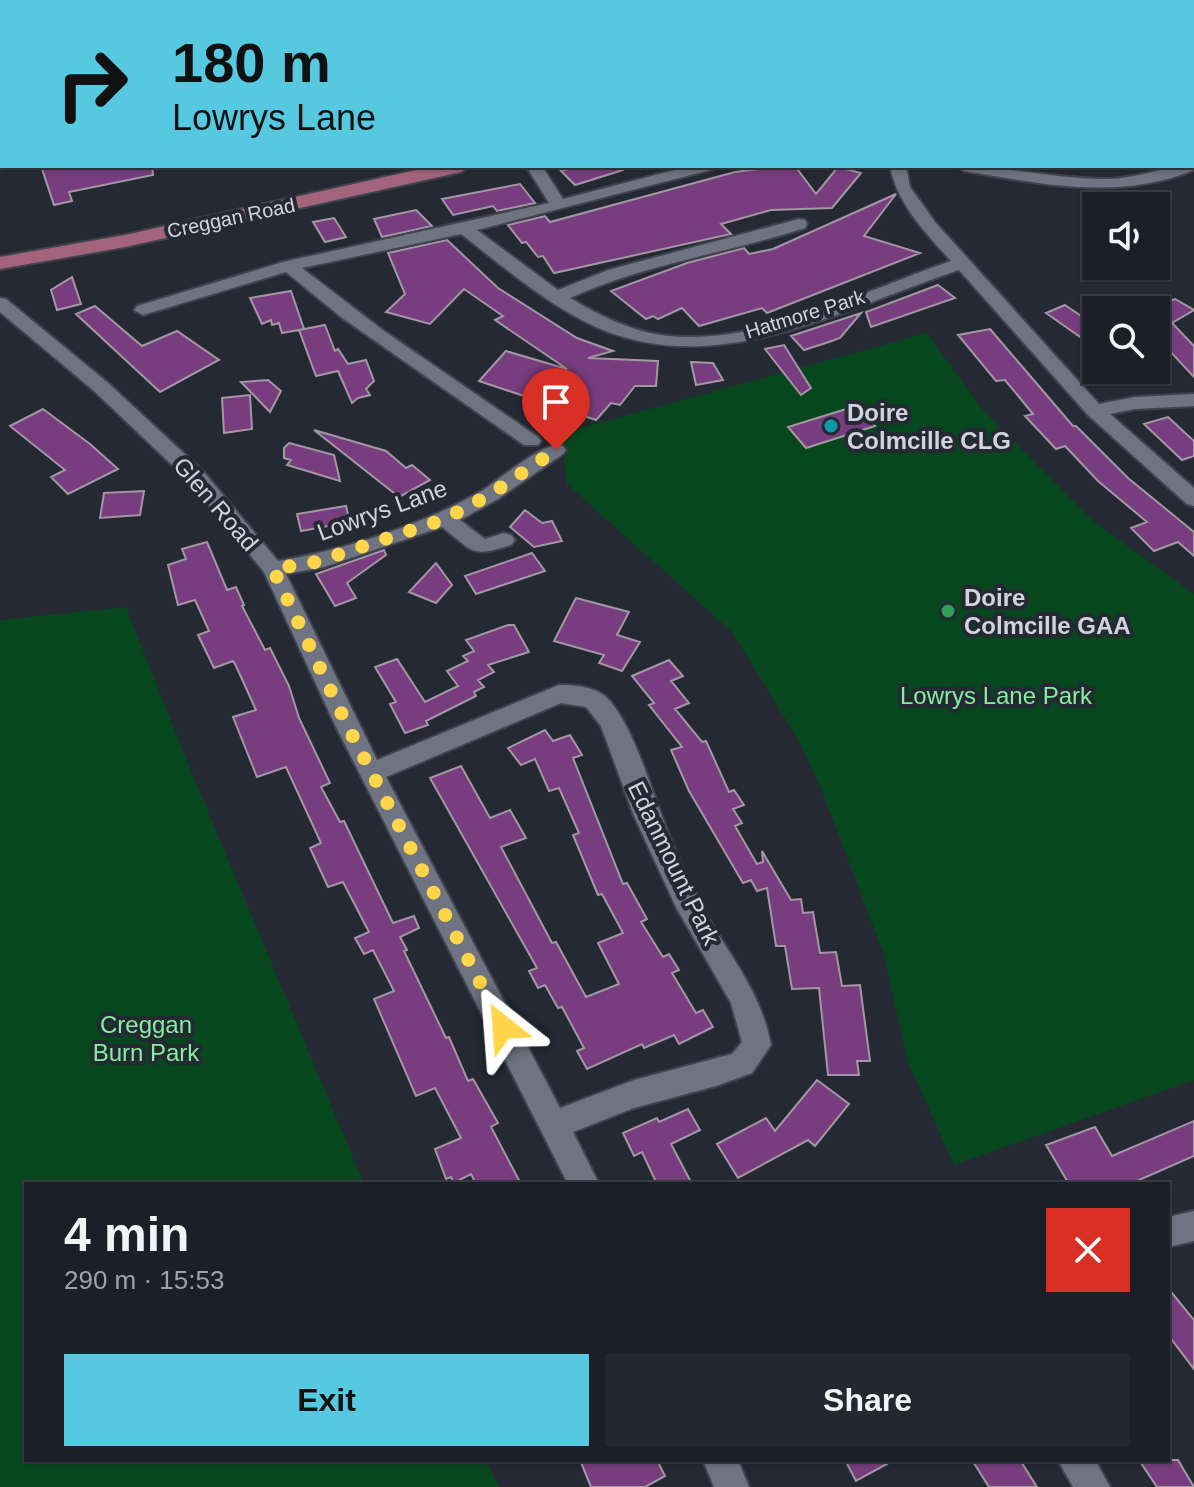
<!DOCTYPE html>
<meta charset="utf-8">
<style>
:root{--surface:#1b1f27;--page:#24272f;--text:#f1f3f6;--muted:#a0a2a7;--line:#393d44;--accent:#56c9e1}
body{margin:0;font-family:Arial,sans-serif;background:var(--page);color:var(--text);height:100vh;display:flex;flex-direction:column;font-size:30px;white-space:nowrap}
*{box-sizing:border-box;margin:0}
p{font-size:26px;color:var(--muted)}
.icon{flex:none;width:44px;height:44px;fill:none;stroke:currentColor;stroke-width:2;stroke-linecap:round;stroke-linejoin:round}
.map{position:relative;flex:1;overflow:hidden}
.panel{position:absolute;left:24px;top:1182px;width:1146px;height:280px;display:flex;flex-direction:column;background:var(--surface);border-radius:0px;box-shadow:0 2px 6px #0004,0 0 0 2px var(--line)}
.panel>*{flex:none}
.guide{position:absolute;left:0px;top:0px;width:1194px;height:168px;box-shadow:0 2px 6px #0004,0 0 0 2px var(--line);background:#56c9e1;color:#111;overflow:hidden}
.tools{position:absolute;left:1082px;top:192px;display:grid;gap:16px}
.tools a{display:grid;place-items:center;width:88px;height:88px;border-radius:0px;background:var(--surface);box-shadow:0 2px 6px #0004,0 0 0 2px var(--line);font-size:40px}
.pin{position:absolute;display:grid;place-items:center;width:68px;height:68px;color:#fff;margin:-82px -34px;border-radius:50% 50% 50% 0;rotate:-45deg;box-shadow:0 0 8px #0007}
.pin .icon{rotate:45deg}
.me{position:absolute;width:88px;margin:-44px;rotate:332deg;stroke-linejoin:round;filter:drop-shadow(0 0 6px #0008)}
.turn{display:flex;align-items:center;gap:28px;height:168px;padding:0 40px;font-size:36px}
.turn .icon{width:104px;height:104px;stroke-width:2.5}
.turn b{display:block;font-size:56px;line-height:68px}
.round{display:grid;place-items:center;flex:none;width:84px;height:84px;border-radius:0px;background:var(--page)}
.head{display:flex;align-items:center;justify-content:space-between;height:136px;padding:0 40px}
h1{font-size:48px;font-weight:800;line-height:60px}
.primary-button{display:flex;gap:16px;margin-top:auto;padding:16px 40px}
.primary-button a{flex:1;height:92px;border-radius:0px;background:var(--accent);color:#111;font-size:32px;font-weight:800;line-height:92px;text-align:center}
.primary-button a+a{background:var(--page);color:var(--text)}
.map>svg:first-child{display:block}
.green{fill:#07471e}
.building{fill:#773d7e;stroke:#a297a3;stroke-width:2}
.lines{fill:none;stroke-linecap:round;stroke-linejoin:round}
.minor-casing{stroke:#41444e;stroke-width:4}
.major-casing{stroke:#41444e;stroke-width:4}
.minor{fill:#6f7482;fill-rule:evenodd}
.major{fill:#a3647b;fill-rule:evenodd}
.route{stroke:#ffd54a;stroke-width:14;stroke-dasharray:0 25.2}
.culture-dot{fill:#0f9aa8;stroke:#242934;stroke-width:3}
.leisure-dot{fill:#2e9e5b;stroke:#242934;stroke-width:3}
.labels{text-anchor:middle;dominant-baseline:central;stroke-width:8;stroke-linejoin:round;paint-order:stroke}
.far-street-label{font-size:20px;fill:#d1d4dc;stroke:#242934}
.poi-label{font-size:24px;font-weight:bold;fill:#d1d4dc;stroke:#242934;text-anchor:start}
.street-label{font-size:24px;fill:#d1d4dc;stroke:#242934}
.park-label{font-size:24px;fill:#86ef9d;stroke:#242934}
</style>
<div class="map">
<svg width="1194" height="1487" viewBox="0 0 1194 1487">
<rect width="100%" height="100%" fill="#242934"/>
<!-- green -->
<path class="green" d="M927,333L981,408L1093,521L1194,594V1080L954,1165L908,1062L883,952L822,791L799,741L732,632L567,484L562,433Z
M126,607L186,759L364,1184H26V1460H486L499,1487H0V620Z"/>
<!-- building -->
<path class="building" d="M41,166H152L153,175L69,192L72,201L54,205Z
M579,166H622L623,170L575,185L561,171Z
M780,166H795L816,194L838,167L861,173L832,208L771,210L721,224L731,234L554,273L543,256L538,257L526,242L522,243L508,225L545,216L550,222L735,172Z
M520,184L535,203L497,211L493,206L453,215L442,199Z
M896,194L864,236L920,253L767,313L762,308L699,326L682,308L658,319L653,316L646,319L611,291L687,263L744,248L749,254L773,249Z
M416,210L432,226L382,237L374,219Z
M334,218L346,237L325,242L313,222Z
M447,240L498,288L577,338L613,351L588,358L658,361L656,386H635L620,405L611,403L596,420L479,381L506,351L567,369L495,320L503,316L464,289L430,324L386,312L405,294L388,253Z
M72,277L81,304L57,310L51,290Z
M938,285L955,298L871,327L866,312Z
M291,291L304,329L282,333L279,323L272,325L271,320L262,324L250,298Z
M1175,299L1194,310L1172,323L1194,346V377L1168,349L1156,351V306Z
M1065,305L1096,326V348L1046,313Z
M95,306L142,346L177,331L219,360L160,392L76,314Z
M861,313L840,338L829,342L804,350L791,336Z
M325,325L335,351L338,349L348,364L366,360L374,381L366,389L370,395L358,398L352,403L338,371L316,376L299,330Z
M990,329L1073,426H1076L1128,478L1194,532V556L1178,542L1154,551L1131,528L1147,522L1098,481L1065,446L1056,449L1025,416L1033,414L1005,380L996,381L958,335Z
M784,345L811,388L801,395L765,349Z
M691,362L713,363L723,380L696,385Z
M268,380L281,391L270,412L241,382Z
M250,395L252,429L224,433L222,398Z
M856,406L875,426L806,448L788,427Z
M43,409L90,444L118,469L68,494L51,477L65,470L10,426Z
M1168,417L1194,441V456L1182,460L1144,424Z
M314,430L386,451L406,468L412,465L430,480L399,497Z
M289,443L334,455L340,481L287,465L291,460L284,458V448Z
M144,491L140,515L100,518L104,493Z
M346,506L350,522L301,531L297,514Z
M525,510L542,523L552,521L562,541L534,547L510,527Z
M207,542L227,590L236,587L244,605L242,606L265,650L270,648L289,686L299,718L330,783L321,787L340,822L344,821L393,923L414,916L419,928L400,937L407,950L404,951L446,1038L449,1037L468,1081L473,1079L498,1123L491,1127L521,1184H476L471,1174L454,1183L451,1177L446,1179L435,1149L461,1138L435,1088L416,1096L374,999L394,991L373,950L364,954L355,938L369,932L343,882L328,887L310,848L321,843L286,767L257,777L233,717L256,710L236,666L233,661L214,668L198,635L209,631L195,600L178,605L168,565L186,559L182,549Z
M384,550L386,555L347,583L356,598L335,606L316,574Z
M532,553L545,571L476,594L465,576Z
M436,563L452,585L436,603L409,592Z
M576,598L629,612L617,635L640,642L622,671L599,663L604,655L554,641Z
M508,625H514L529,652L488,665L494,672L478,680L484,687L474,692L476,696L426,721L428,725L405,733L390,704L396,702L375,667L397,659L425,702L458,686L447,671L468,661L463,656L474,651L466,640Z
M669,660L683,676L671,681L689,703L675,709L702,742L706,741L729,792L734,790L744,805L733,809L742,823L735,826L757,864L763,862L762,851L791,900L801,899L803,913L813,912L820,953L836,952L842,986L860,985L870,1061H857L859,1075H828L819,988L792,989L785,946H776L767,888L757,891L751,880L743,883L689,791L671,750L682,747L649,705L654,703L632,676Z
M545,730L553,741L570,735L582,755L573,758L623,884L627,883L647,919L641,922L663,957L669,954L679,970L672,973L696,1013L703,1010L713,1027L679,1044L674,1035L644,1048L642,1044L587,1069L577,1051L584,1048L562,1007L558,1008L545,985L538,988L529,971L537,968L430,778L461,766L490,818L510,810L526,838L501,847L552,943L556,942L586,997L619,984L598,943L623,933L602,894L598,895L573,835L579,833L559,788L549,791L535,759L521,765L508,748Z
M817,1080L849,1104L815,1146L808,1140L738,1178L717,1144L766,1118L775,1131Z
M688,1109L700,1130L671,1144L692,1184H657L642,1152L634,1156L623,1133L657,1118L659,1122Z
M1194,1121V1156L1130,1184H1069L1046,1145L1095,1127L1112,1156Z
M1168,1288L1194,1320V1369L1168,1335Z
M580,1460H657L665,1476L645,1487H591Z
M845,1460H894L856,1481Z
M972,1460H1020L1037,1487H989Z
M1139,1460H1178L1194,1487H1157Z"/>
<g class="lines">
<!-- minor casing -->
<g class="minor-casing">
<path id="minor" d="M1192,140H1194V150H1192Z
M1192,162L1194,170C1118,201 1042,184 964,171L956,166C1007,166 1055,179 1106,179C1136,179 1163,166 1192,166Z
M526,166H542L563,199L690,166H716L714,169L477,230L558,290L608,270L799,219L805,220L807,224L805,228C727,253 645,264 570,298C598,315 628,330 661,335C754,349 864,290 951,261C926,233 897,204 890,166H906L910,187L935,222L1099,404L1135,397L1194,394V406L1135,409L1110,414L1194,488V506L1187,504L1088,415L959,270C844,308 717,381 596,327C546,304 504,267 461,234L302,268L384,331L538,437L541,441L538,445H524L341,317L286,272L143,315L134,310L137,306L283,262L549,203Z
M0,298L6,299L107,382L203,471L278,561C345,550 425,524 483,490C501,479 544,440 563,446L566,450L563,454L498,499L460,520L485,539L504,533L511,535L515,540L511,545C471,558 474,552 442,527L324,567L286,574L377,760L559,685C577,685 598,687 610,701C639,735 658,815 679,859C688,879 698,900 709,919C734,961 762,996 771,1045L752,1073L716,1086L634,1108L573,1132L599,1184H568L335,725L264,572L189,481L93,390L0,312ZM561,703L586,707L601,726L634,816L676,907L731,1003L742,1042L732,1054L634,1080L560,1108L386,777Z
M1194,1211V1241L1168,1247V1217Z
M703,1460H738L749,1487H714Z
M1058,1460H1095L1110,1487H1073Z"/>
</g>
<!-- major casing -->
<g class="major-casing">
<path id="major" d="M434,166H471L461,172L125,247L0,269V257L125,235Z"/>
</g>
<!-- minor -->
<use href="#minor" class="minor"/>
<!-- major -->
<use href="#major" class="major"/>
</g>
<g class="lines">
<!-- route -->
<path class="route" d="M503,1027L347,725L273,569L316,562L445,519L491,494L556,450"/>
</g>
<!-- markers -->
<circle class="culture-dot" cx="831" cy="426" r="8"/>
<circle class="leisure-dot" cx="948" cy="611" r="8"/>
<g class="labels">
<!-- far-street labels -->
<g class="far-street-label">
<text transform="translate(231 218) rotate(-12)">Creggan Road</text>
<text transform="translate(805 314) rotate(-17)">Hatmore Park</text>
</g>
<!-- poi labels -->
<g class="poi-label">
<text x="847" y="412">Doire<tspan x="847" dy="28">Colmcille CLG</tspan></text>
<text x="964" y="597">Doire<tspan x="964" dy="28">Colmcille GAA</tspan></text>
</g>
<!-- street labels -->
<g class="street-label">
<text transform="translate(216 504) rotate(49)">Glen Road</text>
<text transform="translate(382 510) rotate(-20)">Lowrys Lane</text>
<text transform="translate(674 863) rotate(64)">Edanmount Park</text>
</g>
<!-- park labels -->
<g class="park-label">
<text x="996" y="695">Lowrys Lane Park</text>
<text x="146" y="1024">Creggan<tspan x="146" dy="28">Burn Park</tspan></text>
</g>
</g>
</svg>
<div class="tools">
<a><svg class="icon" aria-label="sound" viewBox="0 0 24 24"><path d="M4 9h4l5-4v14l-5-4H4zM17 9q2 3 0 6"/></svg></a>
<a><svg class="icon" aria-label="search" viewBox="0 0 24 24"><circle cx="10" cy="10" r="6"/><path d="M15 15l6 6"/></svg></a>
</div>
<div class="pin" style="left:556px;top:450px;background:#d93025"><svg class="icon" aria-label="arrive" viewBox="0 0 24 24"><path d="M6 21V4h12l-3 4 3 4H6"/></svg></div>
<svg class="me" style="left:503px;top:1027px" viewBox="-20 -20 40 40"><path d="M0-17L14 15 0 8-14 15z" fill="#ffd54a" stroke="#fff" stroke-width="4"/></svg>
<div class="guide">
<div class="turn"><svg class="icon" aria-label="right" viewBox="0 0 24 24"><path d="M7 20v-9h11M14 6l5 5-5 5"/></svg><div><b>180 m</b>Lowrys Lane</div></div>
</div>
<section class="panel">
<div class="head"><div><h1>4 min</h1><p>290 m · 15:53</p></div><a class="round" style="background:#d93025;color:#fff"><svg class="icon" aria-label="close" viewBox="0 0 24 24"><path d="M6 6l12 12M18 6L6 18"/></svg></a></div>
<div class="primary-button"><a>Exit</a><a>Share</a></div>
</section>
</div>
